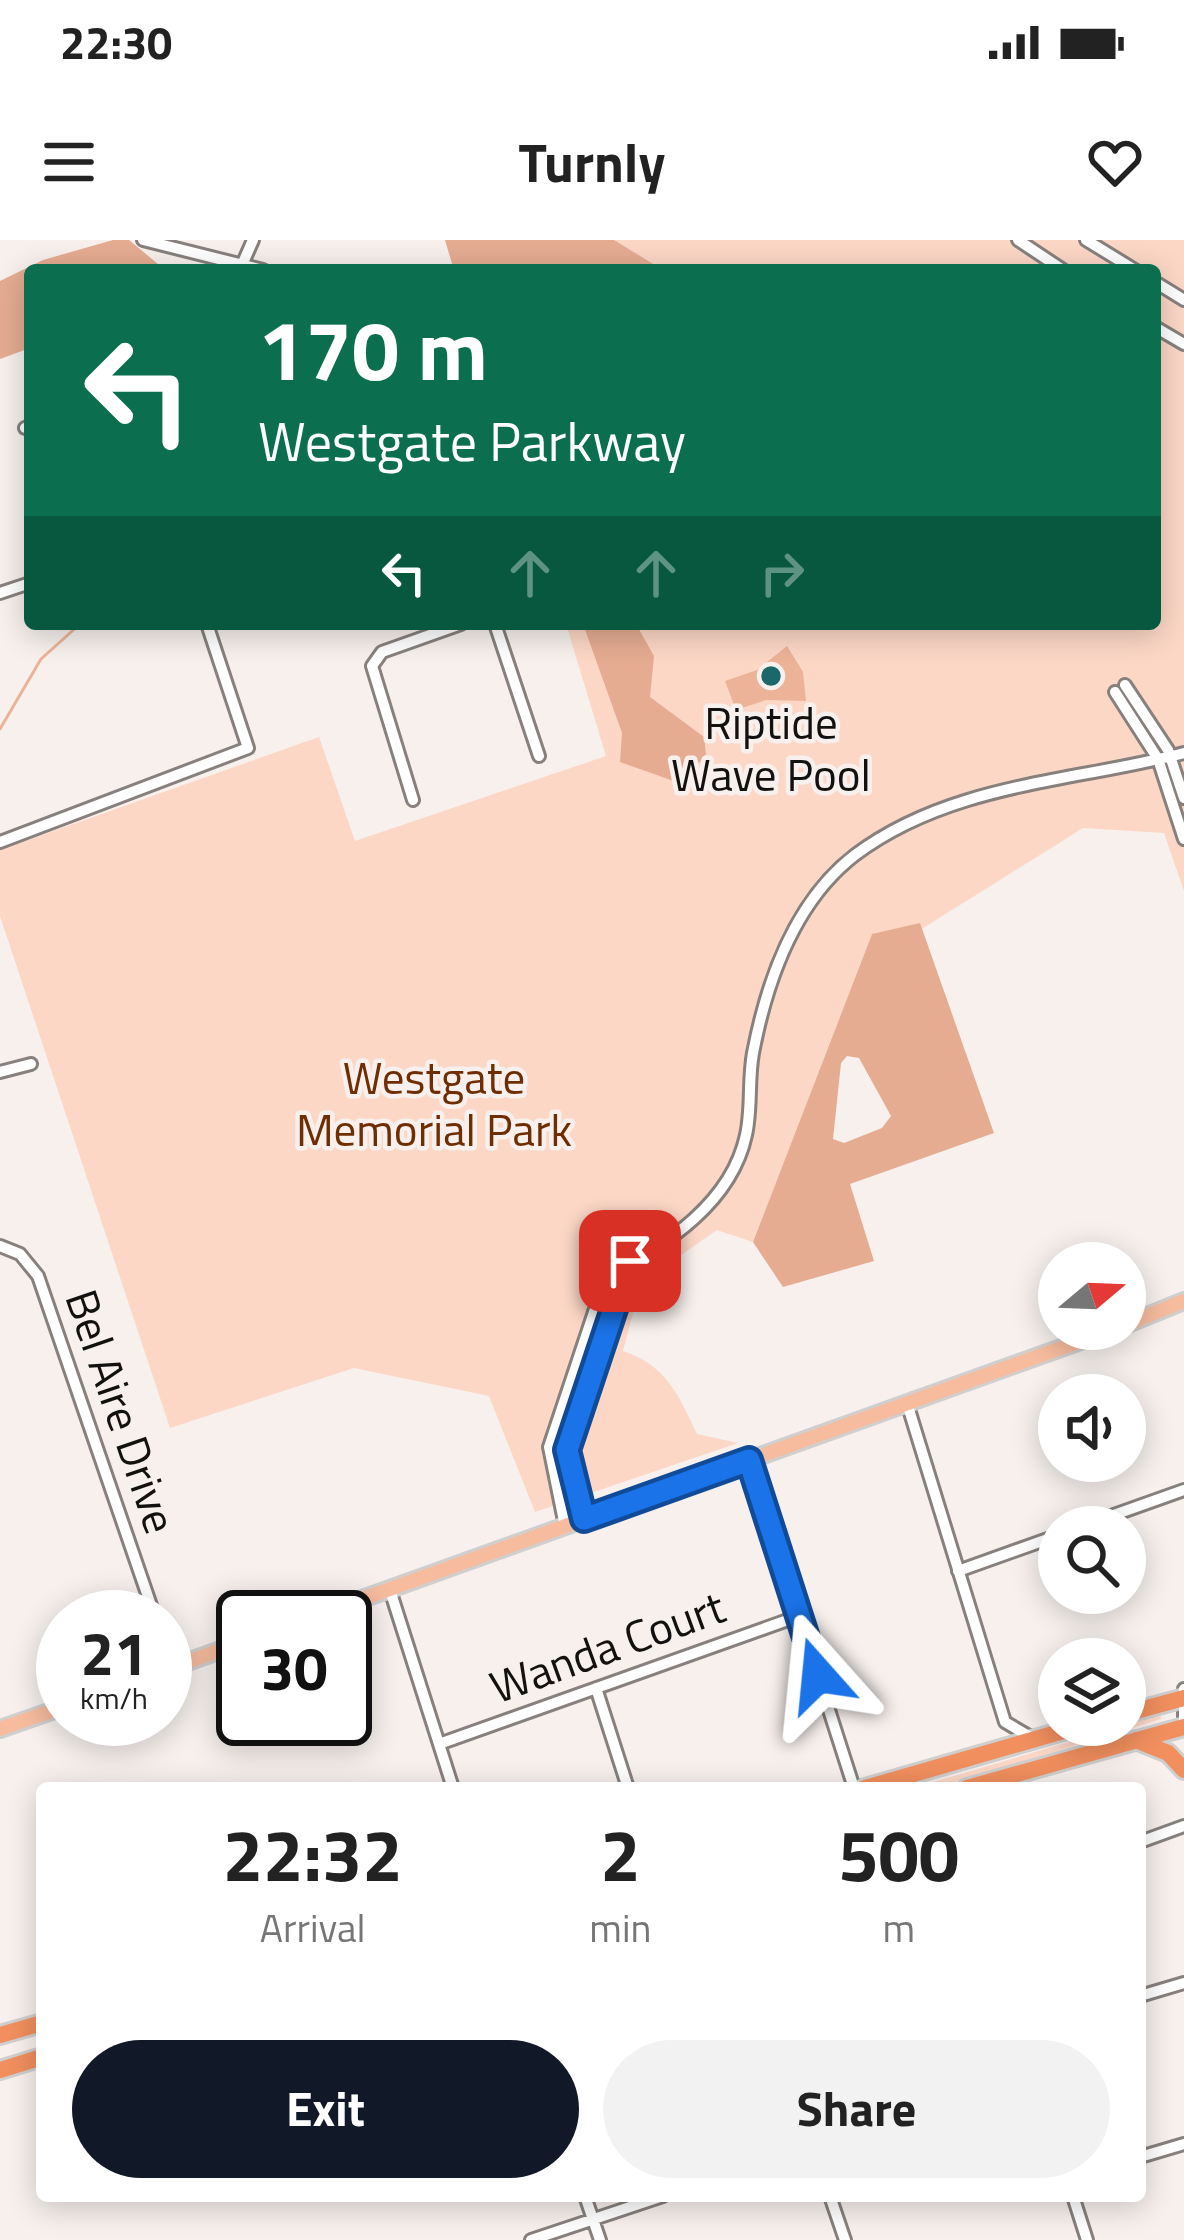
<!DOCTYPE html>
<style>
:root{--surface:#fff;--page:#f2f2f2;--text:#222;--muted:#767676;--accent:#111827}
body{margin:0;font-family:"Titillium Web",sans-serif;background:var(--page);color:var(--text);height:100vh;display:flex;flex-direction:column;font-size:45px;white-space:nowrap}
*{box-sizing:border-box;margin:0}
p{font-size:39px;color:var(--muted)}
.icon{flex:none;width:66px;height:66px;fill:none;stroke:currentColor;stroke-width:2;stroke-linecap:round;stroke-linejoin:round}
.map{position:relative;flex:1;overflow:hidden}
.sheet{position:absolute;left:36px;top:1542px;width:1110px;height:420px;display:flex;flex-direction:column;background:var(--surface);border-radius:12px;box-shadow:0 6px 30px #0003}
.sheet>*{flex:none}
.hud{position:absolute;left:24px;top:24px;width:1137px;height:366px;border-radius:12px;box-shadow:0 6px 30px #0003;background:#0b6e4f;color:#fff;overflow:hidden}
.needle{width:78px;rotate:71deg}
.controls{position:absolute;left:1038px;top:1002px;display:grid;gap:24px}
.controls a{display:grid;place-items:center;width:108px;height:108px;border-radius:50%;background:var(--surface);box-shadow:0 6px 30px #0003;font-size:60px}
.speed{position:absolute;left:36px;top:1350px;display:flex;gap:24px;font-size:60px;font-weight:700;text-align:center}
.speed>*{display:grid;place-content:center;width:156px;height:156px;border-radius:50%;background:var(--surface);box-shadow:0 6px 30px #0003;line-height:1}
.speed small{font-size:30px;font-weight:400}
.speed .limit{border:6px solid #111;border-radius:18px;background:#fff;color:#111}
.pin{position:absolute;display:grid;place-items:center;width:102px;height:102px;color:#fff;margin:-51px;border-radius:24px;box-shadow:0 6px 18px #0006}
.me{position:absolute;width:132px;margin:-66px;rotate:342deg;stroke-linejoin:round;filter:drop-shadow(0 0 9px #0008)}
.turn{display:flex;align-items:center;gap:42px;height:252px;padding:0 36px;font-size:54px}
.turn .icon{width:156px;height:156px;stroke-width:2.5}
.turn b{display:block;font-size:84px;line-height:102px}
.lanes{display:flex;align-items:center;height:114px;padding:0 36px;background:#0003;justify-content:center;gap:60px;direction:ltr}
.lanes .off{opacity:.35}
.eta{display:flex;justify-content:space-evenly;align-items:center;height:204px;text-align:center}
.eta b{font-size:72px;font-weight:700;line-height:84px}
.action{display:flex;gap:24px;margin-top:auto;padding:24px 36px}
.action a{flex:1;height:138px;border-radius:72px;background:var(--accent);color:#fff;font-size:48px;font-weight:700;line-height:138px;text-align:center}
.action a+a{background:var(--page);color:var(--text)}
.status{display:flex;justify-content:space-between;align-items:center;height:84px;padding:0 60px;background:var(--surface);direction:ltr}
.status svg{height:33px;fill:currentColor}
header{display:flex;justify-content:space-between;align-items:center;height:156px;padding:0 36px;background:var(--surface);font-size:54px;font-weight:700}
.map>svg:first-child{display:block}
.green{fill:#fcd7c6}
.forest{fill:#e5ac92;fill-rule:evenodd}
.water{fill:#ecb398}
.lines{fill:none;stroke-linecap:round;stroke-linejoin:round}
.stream{stroke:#ecb398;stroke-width:3}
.minor-casing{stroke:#87807d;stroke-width:16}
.major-casing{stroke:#d0cfcf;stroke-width:20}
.highway-casing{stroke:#d0cfcf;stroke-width:22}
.minor{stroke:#fff;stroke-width:10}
.major{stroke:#f7bc9e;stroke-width:14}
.highway{stroke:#f18f5e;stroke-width:16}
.route-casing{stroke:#114b97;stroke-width:30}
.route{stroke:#1a73e8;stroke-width:21}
.poi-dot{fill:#1a6869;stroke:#f7f0ed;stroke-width:4.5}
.labels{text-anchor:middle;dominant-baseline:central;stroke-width:9;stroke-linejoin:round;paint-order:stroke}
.poi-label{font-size:45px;fill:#13110f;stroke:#f7f0ed}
.park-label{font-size:45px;fill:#702d02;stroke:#f7f0ed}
.street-label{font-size:45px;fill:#13110f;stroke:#f7f0ed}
</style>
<div class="status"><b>22:30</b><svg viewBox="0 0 49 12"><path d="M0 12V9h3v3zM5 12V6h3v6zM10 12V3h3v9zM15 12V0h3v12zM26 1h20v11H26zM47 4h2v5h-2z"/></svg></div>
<header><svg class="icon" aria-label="menu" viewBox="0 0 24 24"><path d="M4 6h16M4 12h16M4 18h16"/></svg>Turnly<svg class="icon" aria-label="heart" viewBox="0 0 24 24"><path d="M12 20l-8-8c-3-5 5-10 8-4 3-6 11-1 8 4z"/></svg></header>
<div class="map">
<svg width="1184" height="2000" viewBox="0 0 1184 2000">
<rect width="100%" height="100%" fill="#f7f0ed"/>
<!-- green -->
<path class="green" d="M445,0H1184V651L1164,593L1083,588L912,695L872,694L753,1002L717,990L641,1043L623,1111C666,1125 678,1154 697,1194L738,1203L535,1272L489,1156L354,1128L170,1188L0,676V610L319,497L355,601L606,516L566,384H1155V30H454Z
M1160,1475L1161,1479L936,1548H913Z"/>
<!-- forest -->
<path class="forest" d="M113,0H129L158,24L195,30H30V108L0,119V41L43,20Z
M445,0H614L663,30H454Z
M583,384H636L654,416L650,457L704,497L706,514L695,528L684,530L682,544L620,522L622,493Z
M920,683L994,893L850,944L874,1021L783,1047L753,1002L872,694ZM847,816L859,818L891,876L882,888L844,903L833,899L841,823Z"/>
<!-- water -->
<path class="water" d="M787,406L803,432L806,461L766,460L736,470L725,441L757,430Z"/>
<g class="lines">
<!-- stream -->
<path class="stream" d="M0,489L41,419L80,384"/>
<!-- minor casing -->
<g class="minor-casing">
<path id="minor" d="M143,0L263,30
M1018,0L1063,30
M1086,0L1135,30
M242,25L253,0
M1155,42L1184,60
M1155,87L1184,104
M25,188L30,186
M0,353L30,343
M495,384L539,516
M1125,445L1168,510L1184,558
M1115,452L1158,519L1184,599
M413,560L372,426L382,412L461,384
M0,602L248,508L207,384
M0,832L31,824
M0,1006L20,1014L38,1036L155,1377
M907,1163L1005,1482L1034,1499
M749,1220L854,1548
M584,1279L567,1210L630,1021
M565,1286L549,1207L608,1030C668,1008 732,960 746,895C752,868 748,840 753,813C767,740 795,661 855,615C951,543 1073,542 1184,513
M1080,1287L1184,1250
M958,1331L1059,1295
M390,1350L453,1548
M165,1406L172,1427
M596,1448L628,1548
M1184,1449V1481
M439,1504L799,1376
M1140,1602L1184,1586
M1140,1756L1184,1743
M1140,1917L1184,1904
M585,1956L600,2000
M830,1956L845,2000
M1073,1956L1087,2000
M531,2000L663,1956"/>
</g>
<!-- major casing -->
<g class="major-casing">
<path id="major" d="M1125,1085L1184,1061
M312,1377L1114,1089
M165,1430L243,1402
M0,1489L63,1467"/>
</g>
<!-- highway casing -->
<g class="highway-casing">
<path id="highway" d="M1125,1474L1184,1458
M1136,1500L1168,1513L1184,1530
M865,1548L1084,1485
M967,1548L1184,1487
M0,1795L42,1783
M0,1830L42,1817"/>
</g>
<!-- minor -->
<use href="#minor" class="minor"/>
<!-- major -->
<use href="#major" class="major"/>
<!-- highway -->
<use href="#highway" class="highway"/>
</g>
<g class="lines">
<!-- route casing -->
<g class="route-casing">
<path id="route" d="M630,1021L567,1210L584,1279L749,1220L818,1435"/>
</g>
<!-- route -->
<use href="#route" class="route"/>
</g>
<!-- markers -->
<circle class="poi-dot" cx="771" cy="436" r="12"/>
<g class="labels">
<!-- poi labels -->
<g class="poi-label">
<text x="771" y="482">Riptide<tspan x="771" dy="52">Wave Pool</tspan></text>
</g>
<!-- park labels -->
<g class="park-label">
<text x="434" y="837">Westgate<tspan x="434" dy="52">Memorial Park</tspan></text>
</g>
<!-- street labels -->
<g class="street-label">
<text transform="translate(122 1171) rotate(71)">Bel Aire Drive</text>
<text transform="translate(607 1406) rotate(-20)">Wanda Court</text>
</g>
</g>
</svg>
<div class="controls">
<a><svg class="needle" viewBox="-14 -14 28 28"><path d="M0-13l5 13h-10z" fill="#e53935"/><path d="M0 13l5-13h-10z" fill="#767676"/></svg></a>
<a><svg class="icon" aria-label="sound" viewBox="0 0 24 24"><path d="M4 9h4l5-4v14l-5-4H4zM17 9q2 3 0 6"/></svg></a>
<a><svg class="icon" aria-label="search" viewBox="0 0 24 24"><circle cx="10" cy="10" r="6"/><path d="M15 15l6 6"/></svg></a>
<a><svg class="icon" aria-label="layers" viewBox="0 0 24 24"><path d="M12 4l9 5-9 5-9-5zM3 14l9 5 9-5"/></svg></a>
</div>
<div class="speed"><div>21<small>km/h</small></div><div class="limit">30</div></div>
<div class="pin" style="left:630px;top:1021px;background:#d93025"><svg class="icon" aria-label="arrive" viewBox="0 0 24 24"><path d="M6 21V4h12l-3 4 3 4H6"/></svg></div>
<svg class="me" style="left:818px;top:1435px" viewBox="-20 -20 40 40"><path d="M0-17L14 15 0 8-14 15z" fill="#1a73e8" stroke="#fff" stroke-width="4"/></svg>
<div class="hud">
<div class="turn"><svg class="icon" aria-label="left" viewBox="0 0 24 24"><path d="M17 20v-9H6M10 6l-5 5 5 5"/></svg><div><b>170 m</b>Westgate Parkway</div></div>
<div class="lanes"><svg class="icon" aria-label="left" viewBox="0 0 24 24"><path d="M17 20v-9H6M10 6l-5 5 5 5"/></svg><svg class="icon off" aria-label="ahead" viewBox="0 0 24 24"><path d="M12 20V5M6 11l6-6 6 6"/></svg><svg class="icon off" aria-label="ahead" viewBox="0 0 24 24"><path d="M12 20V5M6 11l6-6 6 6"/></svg><svg class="icon off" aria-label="right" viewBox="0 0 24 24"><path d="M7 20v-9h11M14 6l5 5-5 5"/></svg></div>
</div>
<section class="sheet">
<div class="eta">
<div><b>22:32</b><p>Arrival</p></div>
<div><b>2</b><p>min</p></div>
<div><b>500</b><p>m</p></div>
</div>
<div class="action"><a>Exit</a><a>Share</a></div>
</section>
</div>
